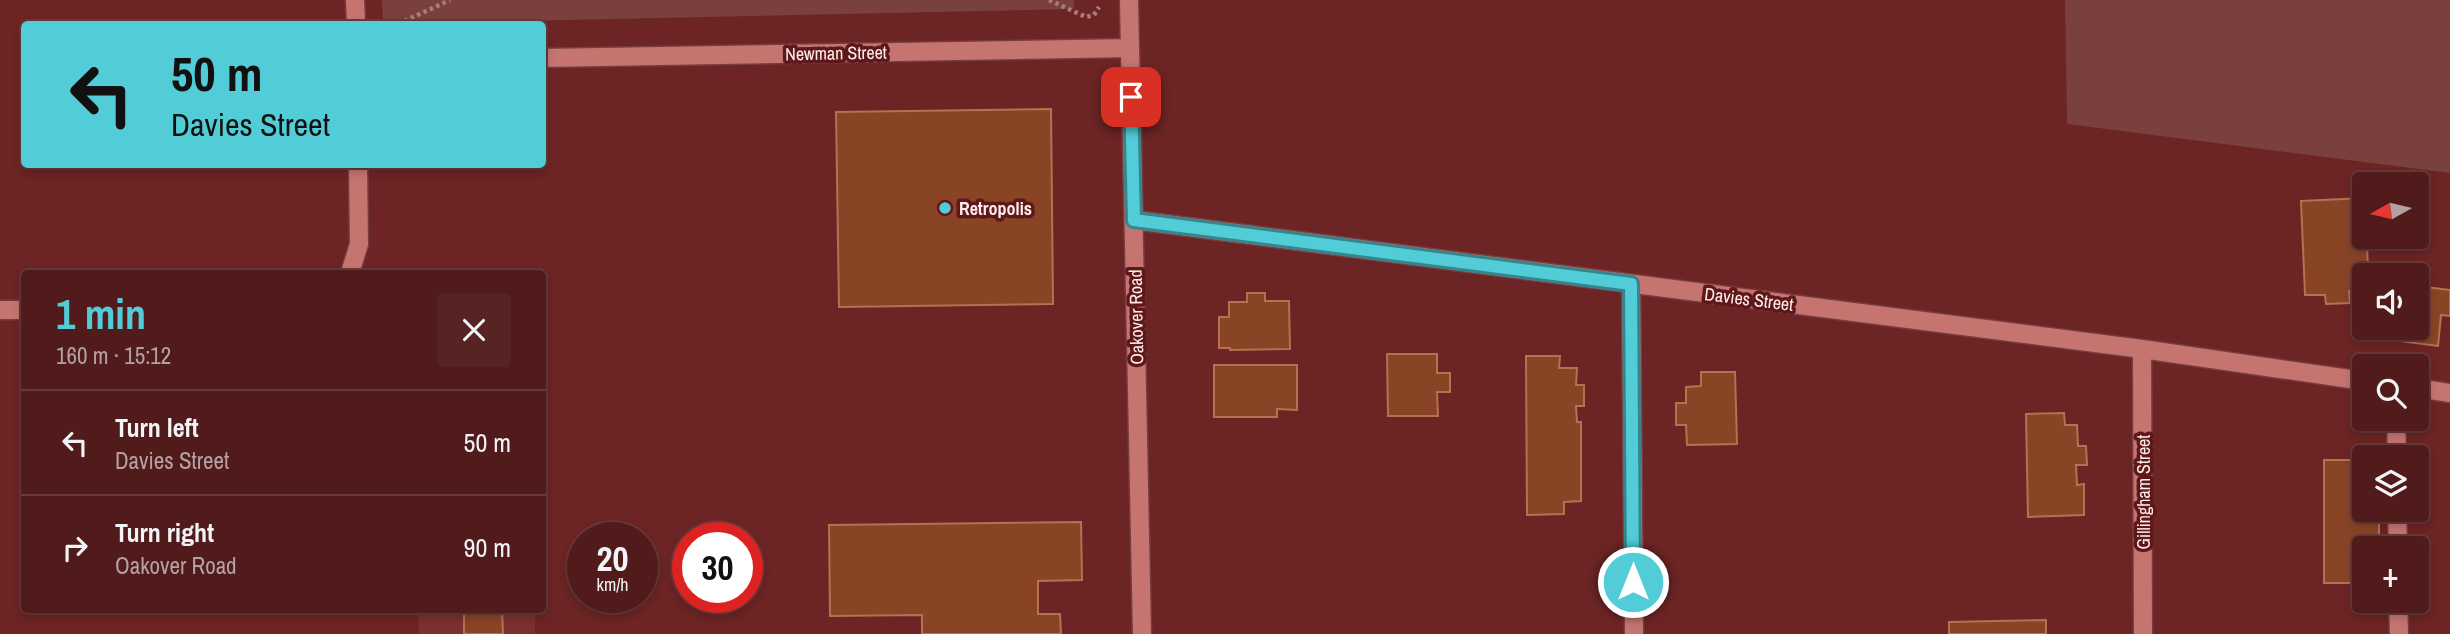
<!DOCTYPE html>
<meta charset="utf-8">
<style>
:root{--surface:#511b1b;--page:#572424;--text:#f1f3f6;--muted:#b4a1a3;--line:#67393a;--accent:#52ccd6}
body{margin:0;font-family:"Archivo Narrow",sans-serif;background:var(--page);color:var(--text);height:100vh;display:flex;flex-direction:column;font-size:26px;white-space:nowrap}
*{box-sizing:border-box;margin:0}
p{font-size:23px;color:var(--muted)}
.icon{flex:none;width:38px;height:38px;fill:none;stroke:currentColor;stroke-width:2;stroke-linecap:round;stroke-linejoin:round}
.map{position:relative;flex:1;overflow:hidden}
.panel{position:absolute;left:21px;top:270px;width:525px;height:343px;display:flex;flex-direction:column;background:var(--surface);border-radius:7px;box-shadow:0 4px 10px #0003,0 0 0 2px var(--line)}
.panel>*{flex:none}
.guide{position:absolute;left:21px;top:21px;width:525px;height:147px;border-radius:7px;box-shadow:0 4px 10px #0003,0 0 0 2px var(--line);background:#52ccd6;color:#111;overflow:hidden}
.needle{width:46px;rotate:262deg}
.controls{position:absolute;left:2352px;top:172px;display:grid;gap:14px}
.controls a{display:grid;place-items:center;width:77px;height:77px;border-radius:7px;background:var(--surface);box-shadow:0 4px 10px #0003,0 0 0 2px var(--line);font-size:35px}
.speed{position:absolute;left:567px;top:522px;display:flex;gap:14px;font-size:35px;font-weight:700;text-align:center}
.speed>*{display:grid;place-content:center;width:91px;height:91px;border-radius:50%;background:var(--surface);box-shadow:0 4px 10px #0003,0 0 0 2px var(--line);line-height:1}
.speed small{font-size:18px;font-weight:400}
.speed .limit{border:10px solid #d22;background:#fff;color:#111}
.pin{position:absolute;display:grid;place-items:center;width:60px;height:60px;color:#fff;margin:-30px;border-radius:14px;box-shadow:0 4px 10px #0006}
.me{position:absolute;width:77px;margin:-38px;rotate:0deg;stroke-linejoin:round;filter:drop-shadow(0 0 5px #0008)}
.turn{display:flex;align-items:center;gap:24px;height:147px;padding:0 35px;font-size:32px}
.turn .icon{width:91px;height:91px;stroke-width:2.5}
.turn b{display:block;font-size:49px;line-height:60px}
.round{display:grid;place-items:center;flex:none;width:74px;height:74px;border-radius:7px;background:var(--page)}
.overview{display:flex;align-items:center;justify-content:space-between;height:119px;padding:0 35px}
h1{font-size:42px;font-weight:700;line-height:52px;color:var(--accent)}
ul{padding:0;list-style:none}
li{display:flex;align-items:center;gap:21px;height:105px;padding:0 35px;border-top:2px solid var(--line)}
li div{flex:1}
li b{display:block;font-size:26px}
li em{font-style:normal}
.map>svg:first-child{display:block}
.built{fill:#7d2e2e}
.green{fill:#79403d}
.building{fill:#884425;stroke:#b87051;stroke-width:2}
.lines{fill:none;stroke-linecap:round;stroke-linejoin:round}
.minor-casing{stroke:#773c41;stroke-width:21}
.path{stroke:#ab7a79;stroke-width:4.5;stroke-dasharray:3.5 3.5;stroke-linecap:butt}
.minor{stroke:#c57470;stroke-width:18}
.route-casing{stroke:#35858b;stroke-width:18}
.route{stroke:#52ccd6;stroke-width:12}
.poi-dot{fill:#52ccd6;stroke:#5f181a;stroke-width:2.5}
.labels{text-anchor:middle;dominant-baseline:central;stroke-width:7;stroke-linejoin:round;paint-order:stroke}
.street-label{font-size:18px;fill:#feecea;stroke:#5f181a}
.poi-label{font-size:18px;font-weight:bold;fill:#feecea;stroke:#5f181a;text-anchor:start}
</style>
<div class="map">
<svg width="2450" height="634" viewBox="0 0 2450 634">
<rect width="100%" height="100%" fill="#6c2424"/>
<!-- built -->
<path class="built" d="M418,609H535V634H419Z"/>
<!-- green -->
<path class="green" d="M382,0H1074V9L383,24Z
M2065,0H2450V173L2067,124Z"/>
<!-- building -->
<path class="building" d="M1051,109L1053,304L839,307L836,112Z
M2364,198V236H2402V241L2367,243L2368,275H2364V290L2349,291L2350,303L2326,304L2325,295H2305L2301,201Z
M2417,286L2450,290V316L2441,315L2438,346L2399,341L2401,327H2417Z
M1247,293H1265V301H1289L1290,349L1230,350V348H1219V317H1229V302H1247Z
M1387,354H1437V373H1450V392H1437L1438,416H1388Z
M1526,356H1560L1559,368H1577L1576,385H1584V406H1576L1577,422H1581V501L1564,502V514L1527,515Z
M1214,365H1297V410L1277,409V417H1214Z
M1701,372H1735L1737,444L1687,445L1686,425H1676V403H1686V387L1701,386Z
M2064,413L2065,425H2077L2078,446H2086L2087,465H2076L2077,485L2084,484V515L2028,517L2026,414Z
M2324,460H2364V509H2379V548H2364V583H2324Z
M1081,522L1082,580L1038,581V614H1060L1061,634H922V615L830,616L829,525Z
M464,609H502L503,634H464Z
M2046,620V634H1949V622Z"/>
<g class="lines">
<!-- minor casing -->
<g class="minor-casing">
<path id="minor" d="M355,0L356,24
M1129,0L1142,634
M542,58L1130,48
M1134,220L2142,349L2364,381
M350,273L359,244L358,164
M1631,284L1634,634
M0,310H24
M2142,349L2143,634
M2417,388L2450,393
M2396,418L2397,457
M2397,509L2398,548
M2398,600L2399,634"/>
</g>
<!-- path -->
<path class="path" d="M1049,0L1086,17L1094,15L1099,7
M398,24L450,0"/>
<!-- minor -->
<use href="#minor" class="minor"/>
</g>
<g class="lines">
<!-- route casing -->
<g class="route-casing">
<path id="route" d="M1131,97L1134,220L1631,284L1633,582"/>
</g>
<!-- route -->
<use href="#route" class="route"/>
</g>
<!-- markers -->
<circle class="poi-dot" cx="945" cy="208" r="7"/>
<g class="labels">
<!-- street labels -->
<g class="street-label">
<text transform="translate(836 53) rotate(-1)">Newman Street</text>
<text transform="translate(1749 299) rotate(7)">Davies Street</text>
<text transform="translate(1136 317) rotate(-91)">Oakover Road</text>
<text transform="translate(2143 492) rotate(-90)">Gillingham Street</text>
</g>
<!-- poi labels -->
<g class="poi-label">
<text x="959" y="208">Retropolis</text>
</g>
</g>
</svg>
<div class="controls">
<a><svg class="needle" viewBox="-14 -14 28 28"><path d="M0-13l5 13h-10z" fill="#e53935"/><path d="M0 13l5-13h-10z" fill="#b4a1a3"/></svg></a>
<a><svg class="icon" aria-label="sound" viewBox="0 0 24 24"><path d="M4 9h4l5-4v14l-5-4H4zM17 9q2 3 0 6"/></svg></a>
<a><svg class="icon" aria-label="search" viewBox="0 0 24 24"><circle cx="10" cy="10" r="6"/><path d="M15 15l6 6"/></svg></a>
<a><svg class="icon" aria-label="layers" viewBox="0 0 24 24"><path d="M12 4l9 5-9 5-9-5zM3 14l9 5 9-5"/></svg></a>
<a>+</a>
</div>
<div class="speed"><div>20<small>km/h</small></div><div class="limit">30</div></div>
<div class="pin" style="left:1131px;top:97px;background:#d93025"><svg class="icon" aria-label="arrive" viewBox="0 0 24 24"><path d="M6 21V4h12l-3 4 3 4H6"/></svg></div>
<svg class="me" style="left:1633px;top:582px" viewBox="-20 -20 40 40"><circle r="17" fill="#52ccd6" stroke="#fff" stroke-width="3"/><path d="M0-11L8 9 0 5-8 9z" fill="#fff"/></svg>
<div class="guide">
<div class="turn"><svg class="icon" aria-label="left" viewBox="0 0 24 24"><path d="M17 20v-9H6M10 6l-5 5 5 5"/></svg><div><b>50 m</b>Davies Street</div></div>
</div>
<section class="panel">
<div class="overview"><div><h1>1 min</h1><p>160 m · 15:12</p></div><a class="round"><svg class="icon" aria-label="close" viewBox="0 0 24 24"><path d="M6 6l12 12M18 6L6 18"/></svg></a></div>
<ul>
<li><svg class="icon" aria-label="left" viewBox="0 0 24 24"><path d="M17 20v-9H6M10 6l-5 5 5 5"/></svg><div><b>Turn left</b><p>Davies Street</p></div><em>50 m</em></li>
<li><svg class="icon" aria-label="right" viewBox="0 0 24 24"><path d="M7 20v-9h11M14 6l5 5-5 5"/></svg><div><b>Turn right</b><p>Oakover Road</p></div><em>90 m</em></li>
</ul>
</section>
</div>
